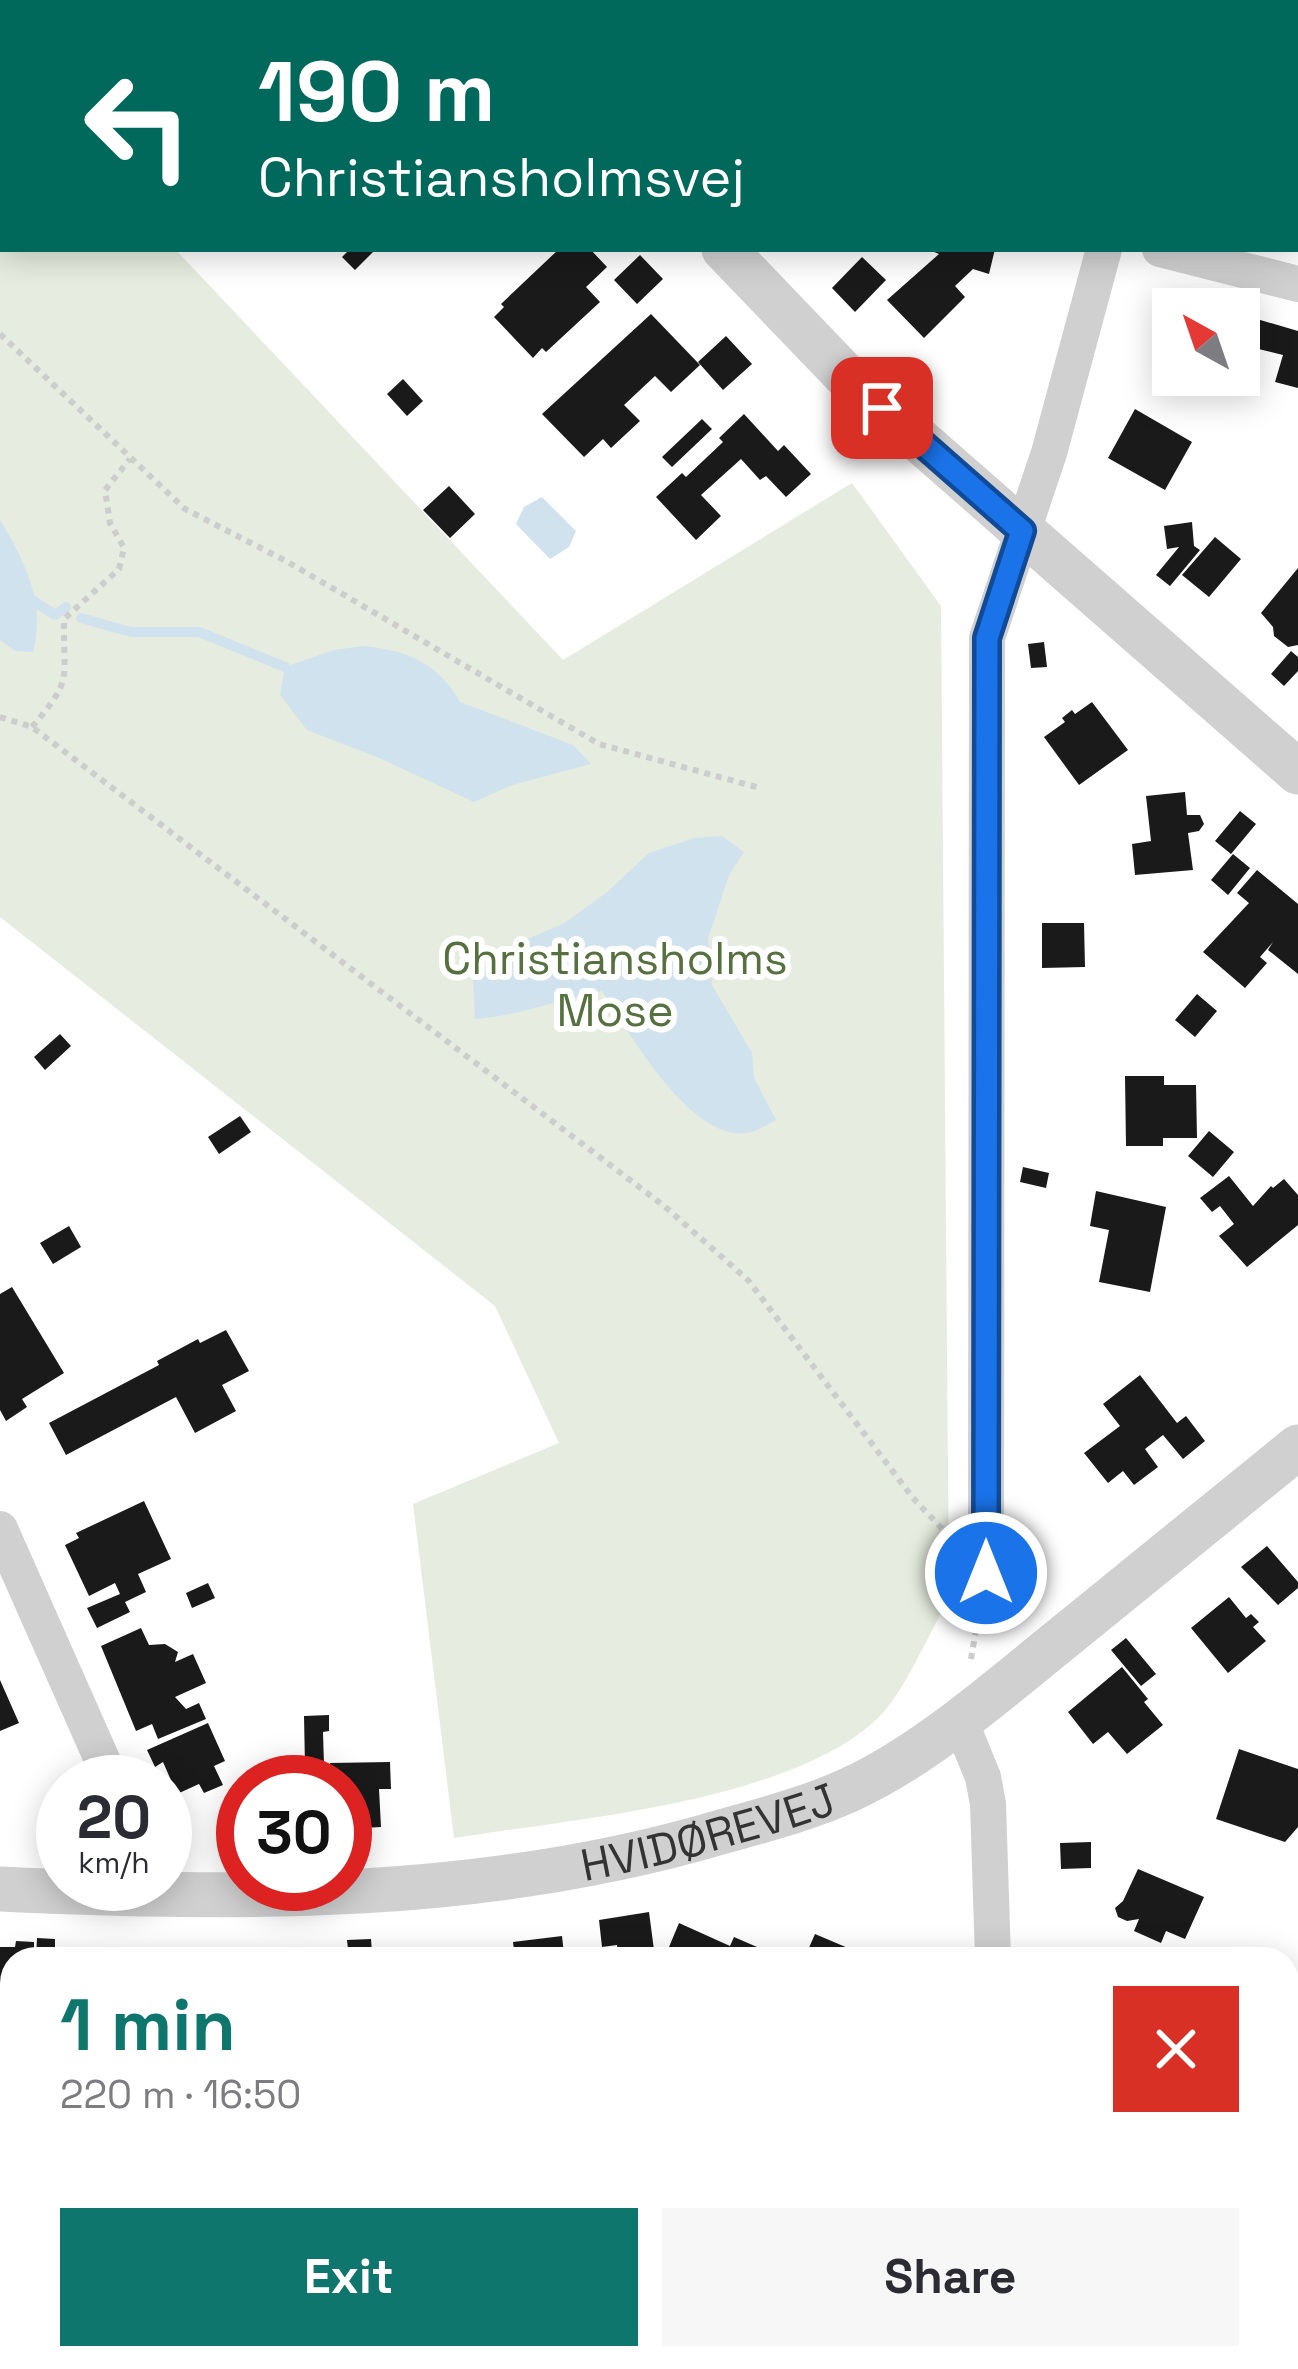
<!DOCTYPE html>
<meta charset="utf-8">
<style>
:root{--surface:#fff;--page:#f7f7f7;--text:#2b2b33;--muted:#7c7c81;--accent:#0f766e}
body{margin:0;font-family:"Space Grotesk",sans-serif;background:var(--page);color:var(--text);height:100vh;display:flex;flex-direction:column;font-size:45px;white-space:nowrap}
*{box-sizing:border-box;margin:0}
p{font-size:39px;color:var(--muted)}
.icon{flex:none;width:66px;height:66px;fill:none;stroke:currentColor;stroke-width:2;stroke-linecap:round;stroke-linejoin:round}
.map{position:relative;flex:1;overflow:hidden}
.side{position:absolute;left:0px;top:1947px;width:1299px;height:423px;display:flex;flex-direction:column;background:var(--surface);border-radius:36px 36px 0 0;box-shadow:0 6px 30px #0003}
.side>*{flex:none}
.guide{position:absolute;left:0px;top:0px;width:1299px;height:252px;box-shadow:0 6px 30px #0003;background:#00695c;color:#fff;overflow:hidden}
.needle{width:78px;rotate:320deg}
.controls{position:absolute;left:1152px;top:288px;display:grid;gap:24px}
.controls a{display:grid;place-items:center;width:108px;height:108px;border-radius:0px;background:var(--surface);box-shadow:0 6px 30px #0003;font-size:60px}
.speed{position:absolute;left:36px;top:1755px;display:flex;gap:24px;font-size:60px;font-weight:700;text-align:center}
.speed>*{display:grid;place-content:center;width:156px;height:156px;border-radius:50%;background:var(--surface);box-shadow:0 6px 30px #0003;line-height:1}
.speed small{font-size:30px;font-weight:400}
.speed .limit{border:18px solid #d22;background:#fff;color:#111}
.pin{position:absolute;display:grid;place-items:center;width:102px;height:102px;color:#fff;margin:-51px;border-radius:24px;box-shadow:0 6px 18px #0006}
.me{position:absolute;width:132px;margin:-66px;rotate:0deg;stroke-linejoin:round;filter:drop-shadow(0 0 9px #0008)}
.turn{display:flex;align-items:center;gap:42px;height:252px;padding:0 60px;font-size:54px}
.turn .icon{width:156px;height:156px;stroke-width:2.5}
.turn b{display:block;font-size:84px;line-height:102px}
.round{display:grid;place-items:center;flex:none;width:126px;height:126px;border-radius:0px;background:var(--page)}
.overview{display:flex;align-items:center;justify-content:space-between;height:204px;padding:0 60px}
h1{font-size:72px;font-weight:700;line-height:90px;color:var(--accent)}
.button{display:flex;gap:24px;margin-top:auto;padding:24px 60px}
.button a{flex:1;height:138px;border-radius:0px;background:var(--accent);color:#fff;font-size:48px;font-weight:700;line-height:138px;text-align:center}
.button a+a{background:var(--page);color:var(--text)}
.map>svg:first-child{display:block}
.green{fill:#e6ecdf}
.water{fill:#cfe2ee}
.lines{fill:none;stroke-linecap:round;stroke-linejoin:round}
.stream{stroke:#cfe2ee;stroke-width:10}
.building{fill:#1a1a1a}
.path{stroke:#cdcdcd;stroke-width:6;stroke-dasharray:6 6;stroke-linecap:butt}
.service{stroke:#d0d0d0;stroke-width:18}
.minor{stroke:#d0d0d0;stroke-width:36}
.tertiary{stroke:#d0d0d0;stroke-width:45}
.route-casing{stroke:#114b97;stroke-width:30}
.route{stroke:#1a73e8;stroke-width:21}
.labels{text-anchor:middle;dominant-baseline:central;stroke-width:12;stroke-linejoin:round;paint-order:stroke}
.park-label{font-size:45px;fill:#56703f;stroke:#fff}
.street-label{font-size:45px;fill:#333;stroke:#fff}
</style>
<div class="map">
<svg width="1298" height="2369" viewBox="0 0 1298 2369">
<rect width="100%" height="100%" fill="#fff"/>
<!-- green -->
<path class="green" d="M0,63L3,249H175L563,660L852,483L941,606L949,1598C931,1630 904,1692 880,1716C794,1802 572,1819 454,1838L413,1504L559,1443L495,1306L0,917Z
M298,2358H679L678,2369H285Z"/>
<!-- water -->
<path class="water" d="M542,497L576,531L569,547L550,559L516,524L524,507Z
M0,520C25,561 46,604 33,652L15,651L0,640Z
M365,646C409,651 438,663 460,702L573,745L591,764L512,785L474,802L377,757L307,730L280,695L285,667L334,650Z
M722,836L744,852L729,875L708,939L712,985L752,1053L754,1078L776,1120C768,1124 759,1130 751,1132C693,1147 629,1032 602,991C558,999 519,1016 475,1019L473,979L508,947L563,924L606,893L649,853L695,838Z"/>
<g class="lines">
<!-- stream -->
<path class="stream" d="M32,600L55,615L66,607
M81,618L131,632H199L285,667"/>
</g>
<!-- building -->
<path class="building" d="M350,249H376L355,270L342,257Z
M559,249H590L607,267L586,287L600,302L546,352L542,348L533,358L494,317L504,307L501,304Z
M927,249H995L989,274L973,269L955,286L965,297L924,338L887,300L939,254Z
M640,255L663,279L637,304L614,280Z
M862,257L886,280L855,312L832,288Z
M651,314L700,365L671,392L655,376L624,405L640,421L611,448L603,439L584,457L542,414Z
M1257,319L1298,331V388L1275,382L1283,355L1250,347Z
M726,336L752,364L723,390L698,362Z
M403,379L423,401L407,416L387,394Z
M1135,409L1192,442L1165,490L1108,458Z
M744,414L778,451L784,445L811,474L786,497L766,476L760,480L741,459L701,495L721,516L696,540L656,497L682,473L686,477L723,442L719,438Z
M702,419L712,429L672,467L662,457Z
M449,486L475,514L450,538L423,510Z
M1192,522L1194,546L1200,550L1170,586L1156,575L1179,547L1167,549L1164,526Z
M1215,537L1241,559L1209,597L1182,575Z
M1298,568V645L1288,647L1274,636L1273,627L1261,613Z
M1044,642L1047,667L1031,668L1028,644Z
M1291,651L1298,657V671L1284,686L1271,674Z
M1092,702L1128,750L1079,785L1044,737L1065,722L1062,718L1072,710L1075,714Z
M1185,792L1187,815H1200L1204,824L1199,831L1188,833L1193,870L1135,875L1132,844L1151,841L1146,796Z
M1240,811L1256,824L1231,854L1215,841Z
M1233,854L1250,868L1228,895L1211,880Z
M1257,870L1298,904V974L1268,950L1273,942L1260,957L1267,963L1245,988L1203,952L1249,903L1237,893Z
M1042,923H1084L1085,967L1042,968Z
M1197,994L1217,1011L1195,1037L1175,1020Z
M60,1034L71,1046L45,1070L34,1057Z
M1125,1076H1164V1085H1196L1197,1138H1163V1146H1126Z
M240,1116L251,1132L219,1154L208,1137Z
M1209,1131L1234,1152L1213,1177L1188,1156Z
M1023,1167L1049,1173L1046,1188L1020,1182Z
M1229,1176L1253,1206L1271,1186L1273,1188L1284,1179L1298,1195V1225L1247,1267L1219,1236L1234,1224L1220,1206L1212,1212L1200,1198Z
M1096,1191L1166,1207L1150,1292L1099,1282L1109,1230L1090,1226Z
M69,1226L81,1247L53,1264L40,1243Z
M12,1287L64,1373L22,1399L27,1407L6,1421L0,1410V1294Z
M226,1330L249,1371L222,1385L236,1411L195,1433L176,1397L66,1455L49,1423L159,1365L157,1361L198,1339L200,1343Z
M1140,1375L1177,1423L1186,1416L1205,1441L1183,1459L1163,1435L1145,1449L1158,1467L1134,1485L1123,1471L1108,1483L1084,1453L1120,1426L1103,1404Z
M144,1501L171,1559L138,1574L146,1592L125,1602L130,1612L97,1628L87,1608L120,1594L115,1583L89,1596L65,1545L79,1538L76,1533Z
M1267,1546L1298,1582V1588L1278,1605L1241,1567Z
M208,1583L215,1598L192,1608L186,1593Z
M1229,1597L1246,1618L1251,1614L1259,1622L1253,1627L1266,1641L1228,1673L1191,1628Z
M141,1628L149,1645L165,1644L178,1652L175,1662L193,1654L206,1683L175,1697L186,1709L199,1703L206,1719L158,1739L152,1724L136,1731L101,1646Z
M1126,1638L1156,1674L1141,1686L1111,1650Z
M1122,1667L1148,1699L1144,1702L1163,1725L1127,1754L1108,1732L1093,1744L1068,1712Z
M0,1680L19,1723L0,1731Z
M329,1715V1731L323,1732L324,1765L305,1766L304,1716Z
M208,1723L225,1761L214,1766L223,1785L204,1793L199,1784L177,1794L163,1762L155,1767L147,1750Z
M1239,1749L1298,1769V1827L1285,1842L1216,1819Z
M390,1762L391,1789H379L381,1827L345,1829V1782H331L330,1763Z
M1091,1842V1868L1061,1869L1060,1843Z
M1138,1869L1204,1897L1185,1939L1166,1931L1161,1943L1134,1931L1139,1919L1127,1921L1118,1917L1115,1908L1123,1901Z
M649,1912L654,1950L618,1955L617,1945L602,1947L599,1920Z
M679,1923L730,1946L734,1937L785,1959H664Z
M815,1934L874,1959H804Z
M562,1936L564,1954L573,1952L574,1959H515L513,1942Z
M37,1938L55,1939V1959H36Z
M371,1939L372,1953L447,1947L448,1959H349L347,1940Z
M16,1941L34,1942V1959H12V2064L0,2063V1947H15Z
M1298,2246V2302L1287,2297V2270Z
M208,2358H298L285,2369H195Z
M753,2358H874L873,2369H753Z"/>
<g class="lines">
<!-- path -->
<path class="path" d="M0,334L185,509L286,561L599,744L760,788
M0,717L32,727L663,1205L748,1280L913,1498L950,1537
M32,727C74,678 63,681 64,619L119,569L124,548L110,523L105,490L130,459
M971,1659L980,1607"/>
<!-- service -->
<path class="service" d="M17,2369L29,2358
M141,2369L153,2358"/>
<!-- minor -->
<path class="minor" d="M1175,3L1176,0
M1160,249L1298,284
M0,1529L112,1782
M986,1573L987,638L1049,453L1104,249
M960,1721L983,1777L988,1804L993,1959
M1287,2089L1298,2094
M950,2369L951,2358"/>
<!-- tertiary -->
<g class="tertiary">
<path d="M484,0L487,3"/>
<path d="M724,249L847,377L1298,772"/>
<path id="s1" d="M0,1889C245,1900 484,1902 721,1832C764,1820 810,1808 851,1789C923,1756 996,1692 1058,1642C1138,1577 1218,1512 1298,1447"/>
</g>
</g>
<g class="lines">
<!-- route casing -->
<g class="route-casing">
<path id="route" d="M882,408L1022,531L987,638L986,1573"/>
</g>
<!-- route -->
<use href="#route" class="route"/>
</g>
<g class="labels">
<!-- park labels -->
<g class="park-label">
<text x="615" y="958">Christiansholms<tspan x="615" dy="52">Mose</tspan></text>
</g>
<!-- street labels -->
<g class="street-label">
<text stroke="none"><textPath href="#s1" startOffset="714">HVIDØREVEJ</textPath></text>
</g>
</g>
</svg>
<div class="controls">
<a><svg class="needle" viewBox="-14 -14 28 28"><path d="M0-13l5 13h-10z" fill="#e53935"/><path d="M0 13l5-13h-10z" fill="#7c7c81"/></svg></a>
</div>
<div class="speed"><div>20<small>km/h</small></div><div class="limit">30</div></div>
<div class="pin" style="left:882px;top:408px;background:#d93025"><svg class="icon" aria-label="arrive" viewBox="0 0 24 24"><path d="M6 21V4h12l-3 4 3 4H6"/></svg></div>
<svg class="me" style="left:986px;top:1573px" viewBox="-20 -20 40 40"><circle r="17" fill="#1a73e8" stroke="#fff" stroke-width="3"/><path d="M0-11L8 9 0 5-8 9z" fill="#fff"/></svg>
<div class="guide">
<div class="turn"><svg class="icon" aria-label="left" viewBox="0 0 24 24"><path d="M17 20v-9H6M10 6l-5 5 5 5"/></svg><div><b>190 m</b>Christiansholmsvej</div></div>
</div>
<section class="side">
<div class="overview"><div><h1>1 min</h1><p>220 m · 16:50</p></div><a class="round" style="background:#d93025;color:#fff"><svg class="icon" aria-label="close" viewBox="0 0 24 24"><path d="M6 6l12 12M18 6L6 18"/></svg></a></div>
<div class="button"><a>Exit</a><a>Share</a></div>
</section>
</div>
